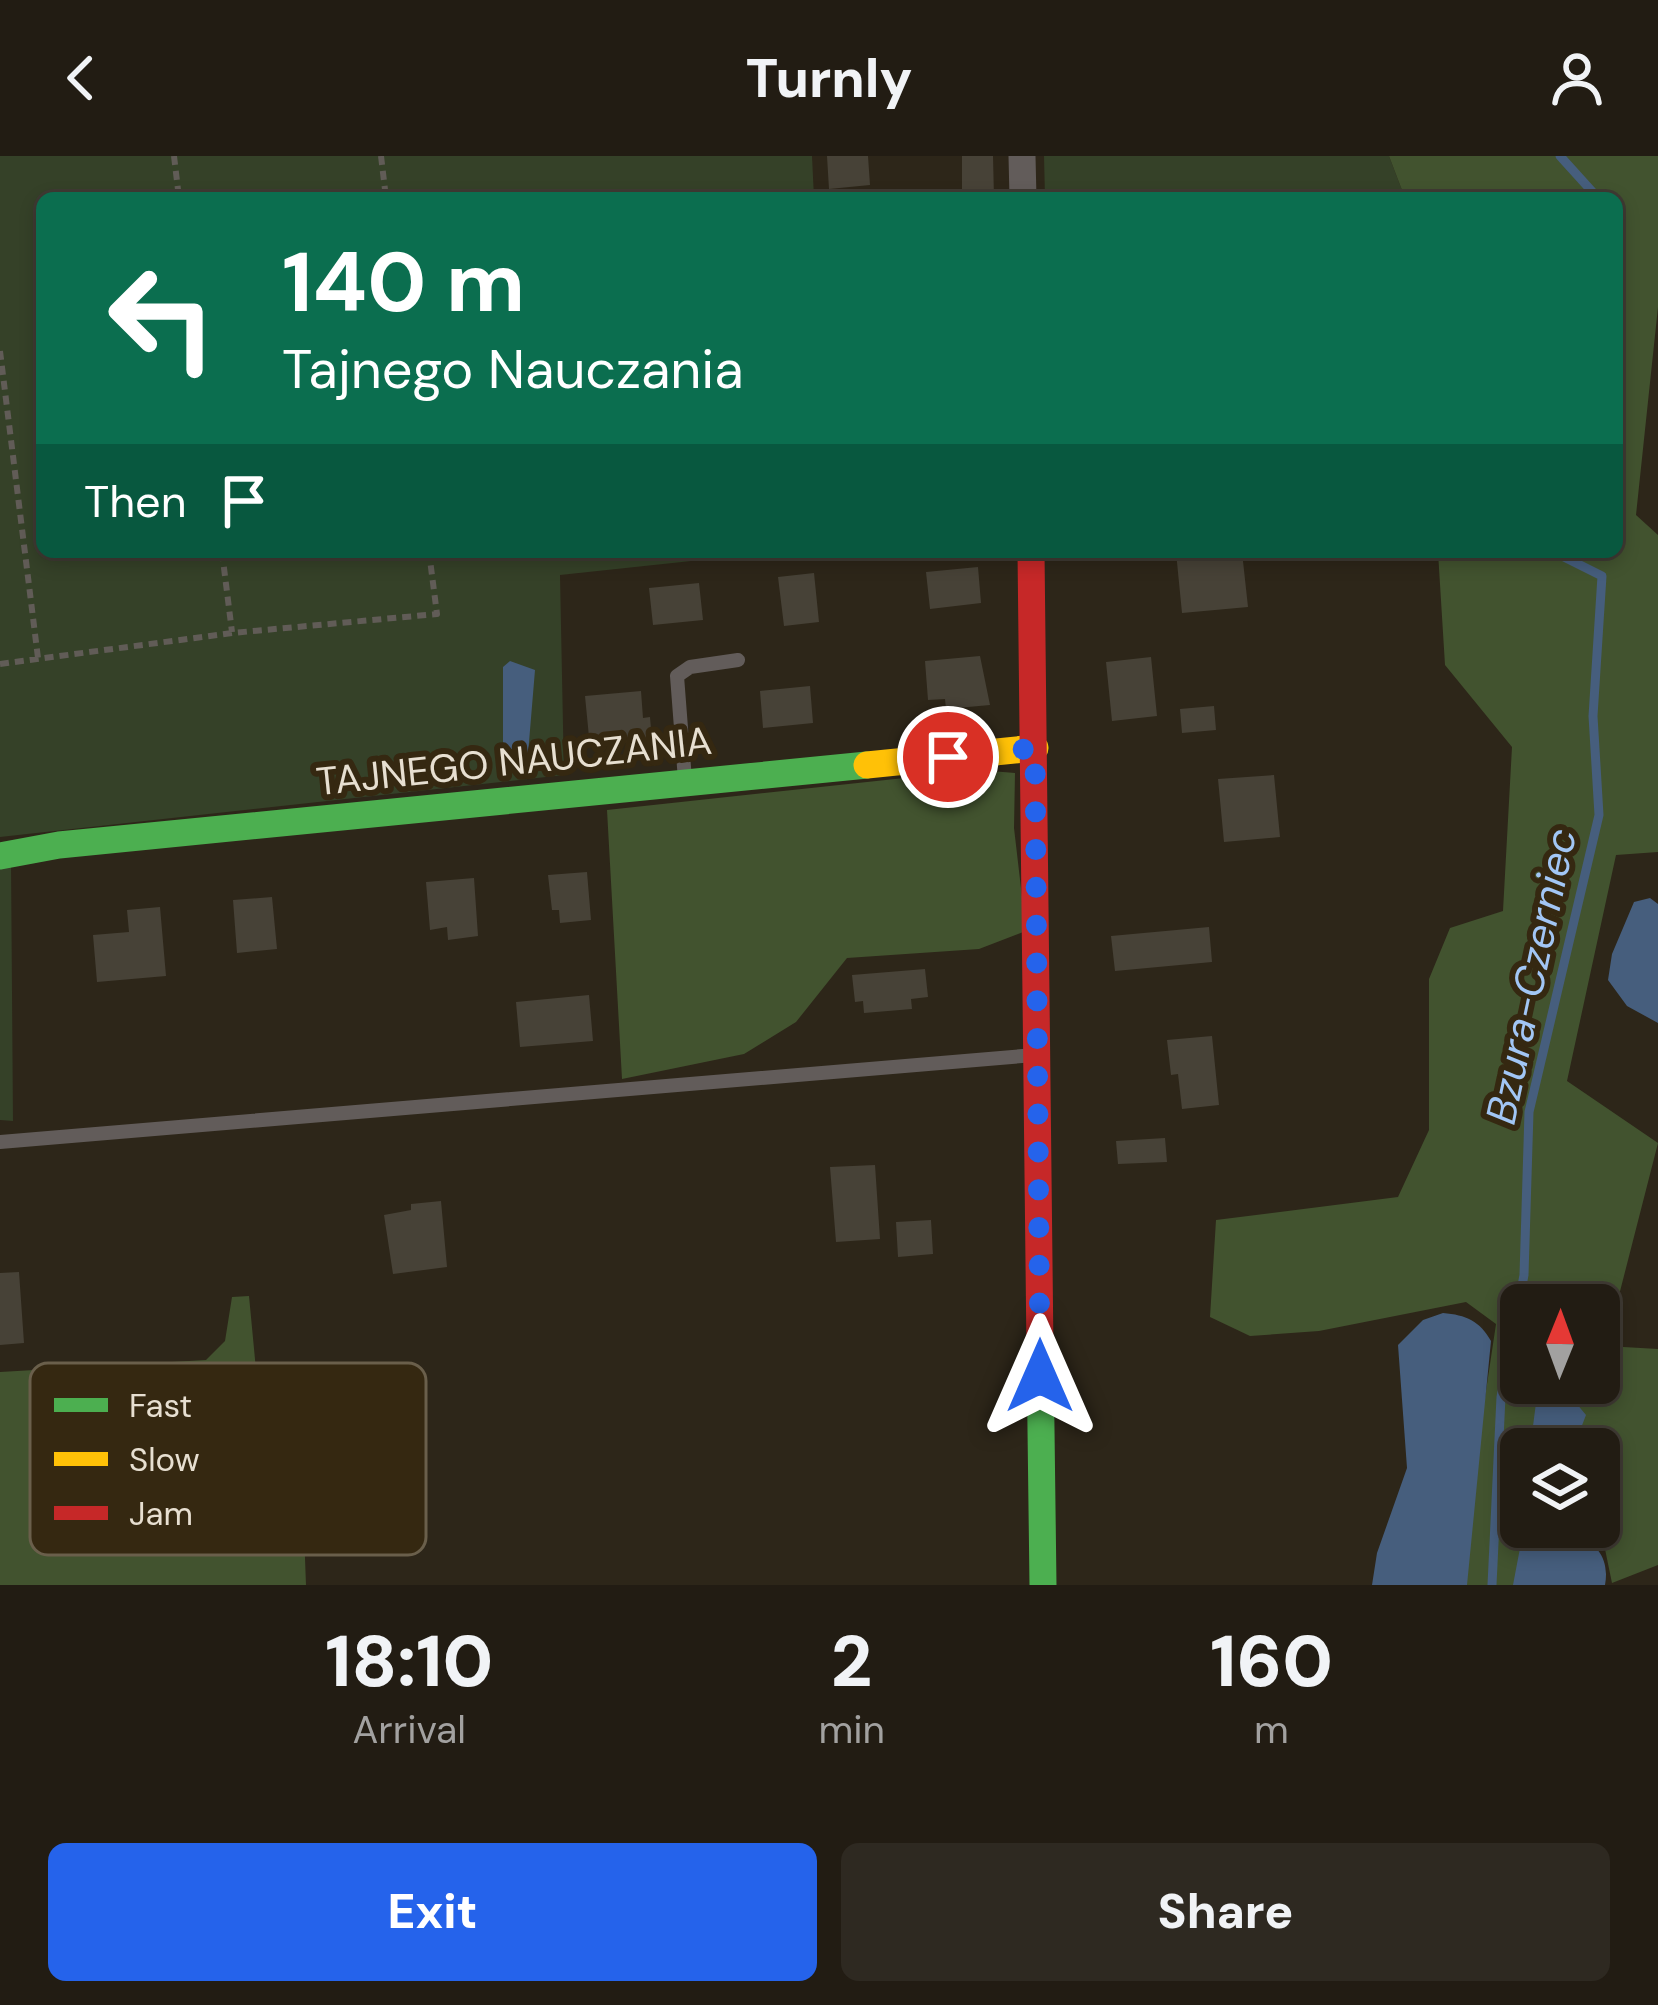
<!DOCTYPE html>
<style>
:root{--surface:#221c13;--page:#2e2921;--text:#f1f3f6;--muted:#a2a1a0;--line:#3f3a33;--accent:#2563eb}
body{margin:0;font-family:"DM Sans",sans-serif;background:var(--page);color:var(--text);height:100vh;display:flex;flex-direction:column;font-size:45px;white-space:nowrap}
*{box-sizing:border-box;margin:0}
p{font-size:39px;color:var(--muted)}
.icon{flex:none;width:66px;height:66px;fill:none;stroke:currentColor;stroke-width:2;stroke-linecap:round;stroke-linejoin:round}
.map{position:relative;height:1429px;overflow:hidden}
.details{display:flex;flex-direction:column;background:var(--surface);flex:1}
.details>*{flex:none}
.banner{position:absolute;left:36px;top:36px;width:1587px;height:366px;border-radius:18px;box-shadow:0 6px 18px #0003,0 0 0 3px var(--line);background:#0b6e4f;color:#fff;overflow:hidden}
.needle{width:78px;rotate:1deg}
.fabs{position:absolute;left:1500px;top:1128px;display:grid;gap:24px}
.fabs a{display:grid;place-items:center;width:120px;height:120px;border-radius:18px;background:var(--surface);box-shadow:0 6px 18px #0003,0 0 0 3px var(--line);font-size:60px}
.pin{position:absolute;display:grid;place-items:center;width:102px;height:102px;color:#fff;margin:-51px;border:6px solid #fff;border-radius:50%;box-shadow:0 3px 12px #0007}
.me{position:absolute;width:132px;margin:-66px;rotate:0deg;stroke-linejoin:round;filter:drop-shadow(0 0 9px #0008)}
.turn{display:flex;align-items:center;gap:42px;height:252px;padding:0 48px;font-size:54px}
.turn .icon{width:156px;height:156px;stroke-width:2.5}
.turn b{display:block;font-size:84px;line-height:102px}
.then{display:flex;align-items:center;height:114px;padding:0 48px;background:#0003;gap:24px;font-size:45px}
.eta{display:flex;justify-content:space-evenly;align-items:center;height:204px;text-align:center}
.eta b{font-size:72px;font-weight:800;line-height:84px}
.action{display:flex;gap:24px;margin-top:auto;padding:24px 48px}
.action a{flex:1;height:138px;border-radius:18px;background:var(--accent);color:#fff;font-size:48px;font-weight:800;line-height:138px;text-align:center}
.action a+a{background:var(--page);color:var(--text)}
header{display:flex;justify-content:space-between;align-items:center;height:156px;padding:0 48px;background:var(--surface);font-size:54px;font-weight:800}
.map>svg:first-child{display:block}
.green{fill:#354128}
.forest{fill:#42532f;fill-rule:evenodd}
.water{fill:#465e7d}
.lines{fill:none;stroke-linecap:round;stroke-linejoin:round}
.stream{stroke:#465e7d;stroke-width:9}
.building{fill:#474237}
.path{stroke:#615c57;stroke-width:6;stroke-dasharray:9 6;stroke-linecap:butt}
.lane{stroke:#625c5a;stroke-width:14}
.street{stroke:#625c5a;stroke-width:27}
.fast{stroke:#4caf50;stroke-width:27}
.slow{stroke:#ffc107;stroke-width:27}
.jam{stroke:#c62828;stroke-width:27}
.route{stroke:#2563eb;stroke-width:21;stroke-dasharray:0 37.8}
.labels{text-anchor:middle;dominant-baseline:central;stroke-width:12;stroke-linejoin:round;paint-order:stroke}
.street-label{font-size:39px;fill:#e7dfd1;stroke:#352811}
.water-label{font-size:42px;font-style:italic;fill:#a2c6f5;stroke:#352811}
.key{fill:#352811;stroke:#6a5f4b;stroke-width:3}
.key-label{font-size:33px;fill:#e7dfd1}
</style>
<header><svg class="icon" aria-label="back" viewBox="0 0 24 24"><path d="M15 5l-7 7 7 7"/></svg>Turnly<svg class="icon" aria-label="person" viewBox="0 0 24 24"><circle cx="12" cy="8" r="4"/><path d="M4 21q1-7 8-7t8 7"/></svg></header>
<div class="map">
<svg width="1658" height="1429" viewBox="0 0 1658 1429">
<rect width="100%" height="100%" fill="#2d2619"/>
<!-- green -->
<path class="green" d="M0,0H812L814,42H42V396H776L560,419L564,619L0,681Z
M1044,0H1389L1405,42H1045Z
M11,705L13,965L0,964V708Z"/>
<!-- forest -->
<path class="forest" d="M1389,0H1658V151L1636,359L1658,379V696L1616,699L1567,925L1658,987L1606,1190L1658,1193V1409L1612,1427L1599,1364V1293H1585L1580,1273L1535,1293H1521V1371H1528L1522,1429H1457L1496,1168L1466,1146L1319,1175L1250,1180L1210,1161L1216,1064L1398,1041L1429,974V823L1450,772L1503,755L1512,591L1445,509L1438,396H1617V42H1405ZM1521,1149H1599V1227H1521Z
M979,614L1015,617L1014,672L1026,775L979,793L847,802L796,866L744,898L622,923L607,654Z
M249,1140L264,1298L301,1294L306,1429H0V1216L206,1204L225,1185L232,1141Z"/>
<!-- water -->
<path class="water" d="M510,505L535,514L528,598L503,591V511Z
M1650,742L1658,748V867L1627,850L1608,824L1612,798L1634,746Z
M1443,1157C1466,1159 1480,1165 1491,1185L1467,1429H1372L1377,1397L1407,1312L1398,1189L1423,1164Z
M1556,1237L1576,1247L1586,1259L1573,1293H1530L1536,1247Z
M1524,1371C1562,1371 1614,1380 1605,1429H1513Z"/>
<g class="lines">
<!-- stream -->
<path class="stream" d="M1560,0L1598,42
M1492,1429L1501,1241L1524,1119L1529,956L1599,659L1593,560L1602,420L1554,396"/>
</g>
<!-- building -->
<path class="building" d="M827,0H868L870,29L829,33Z
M962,0H993L994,42H962Z
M1176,396H1242L1248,451L1182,457Z
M978,411L981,447L930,453L926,416Z
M814,417L819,466L784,470L778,421Z
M699,427L703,464L653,469L649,432Z
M980,500L990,549L946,553L945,543L928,544L925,505Z
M1151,501L1157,560L1112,565L1106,506Z
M810,530L813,567L763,572L760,535Z
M641,535L643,562L650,561L652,585L607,588V579L589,581L585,540Z
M1214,550L1216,574L1182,577L1180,553Z
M1274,619L1280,681L1224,686L1218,623Z
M587,716L591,764L560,767L559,754H552L548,719Z
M474,722L478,780L448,784L447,771L430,774L426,726Z
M272,741L277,793L237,797L233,744Z
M160,751L166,820L97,826L93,779L129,776L127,754Z
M1209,771L1212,806L1115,815L1111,780Z
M925,813L928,841L911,843L912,853L864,857L863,845L855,846L852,819Z
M589,839L593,885L520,891L516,846Z
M1212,880L1219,949L1182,953L1178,918L1171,919L1167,884Z
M1165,982L1167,1006L1118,1008L1116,985Z
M875,1009L880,1083L836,1086L830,1011Z
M441,1045L447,1111L393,1118L384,1059L411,1054V1048Z
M931,1064L933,1098L898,1101L896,1066Z
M19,1116L24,1187L0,1189V1117Z"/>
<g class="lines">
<!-- path -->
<path class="path" d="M174,0L179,42
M381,0L386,42
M0,195L38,502
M222,396L232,476
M0,508L232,477L437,458L429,396"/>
<!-- lane -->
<path class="lane" d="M685,624L677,520L690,511L738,504
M0,986L1035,899"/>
<!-- street -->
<path class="street" d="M1022,0L1023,42"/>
<!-- fast -->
<path class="fast" d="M0,700L59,689L867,609
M1040,1195L1043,1429"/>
<!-- slow -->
<path class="slow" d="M867,609L1035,592"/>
<!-- jam -->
<path class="jam" d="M1031,396L1040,1195"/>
</g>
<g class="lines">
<!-- route -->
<path class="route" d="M948,601L1035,592L1040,1220"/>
</g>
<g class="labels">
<!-- street labels -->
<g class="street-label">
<text transform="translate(514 605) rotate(-6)">TAJNEGO NAUCZANIA</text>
</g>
<!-- water labels -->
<g class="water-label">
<text transform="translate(1531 820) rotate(-78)">Bzura-Czerniec</text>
</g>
</g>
<!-- legend -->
<rect x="30" y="1207" width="396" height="192" rx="18" class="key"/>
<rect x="54" y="1242" width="54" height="14" fill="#4caf50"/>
<rect x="54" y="1296" width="54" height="14" fill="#ffc107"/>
<rect x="54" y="1350" width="54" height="14" fill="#c62828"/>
<g class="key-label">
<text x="129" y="1261">Fast</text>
<text x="129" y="1315">Slow</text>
<text x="129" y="1369">Jam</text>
</g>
</svg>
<div class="fabs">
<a><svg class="needle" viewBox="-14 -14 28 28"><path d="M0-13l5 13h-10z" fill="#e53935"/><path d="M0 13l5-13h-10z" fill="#a2a1a0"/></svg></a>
<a><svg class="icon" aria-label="layers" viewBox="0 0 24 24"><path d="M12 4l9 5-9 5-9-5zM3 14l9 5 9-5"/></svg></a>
</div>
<div class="pin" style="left:948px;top:601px;background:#d93025"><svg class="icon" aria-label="arrive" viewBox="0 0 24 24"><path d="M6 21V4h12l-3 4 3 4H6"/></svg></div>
<svg class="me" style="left:1040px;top:1220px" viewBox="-20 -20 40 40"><path d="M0-17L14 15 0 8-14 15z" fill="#2563eb" stroke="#fff" stroke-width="4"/></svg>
<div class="banner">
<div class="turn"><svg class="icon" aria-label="left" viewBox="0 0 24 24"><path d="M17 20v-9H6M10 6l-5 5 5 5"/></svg><div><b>140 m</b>Tajnego Nauczania</div></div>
<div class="then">Then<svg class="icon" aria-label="arrive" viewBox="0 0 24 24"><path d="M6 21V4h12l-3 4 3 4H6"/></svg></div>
</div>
</div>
<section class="details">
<div class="eta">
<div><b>18:10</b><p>Arrival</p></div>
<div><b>2</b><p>min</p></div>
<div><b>160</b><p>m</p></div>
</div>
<div class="action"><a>Exit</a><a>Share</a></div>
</section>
